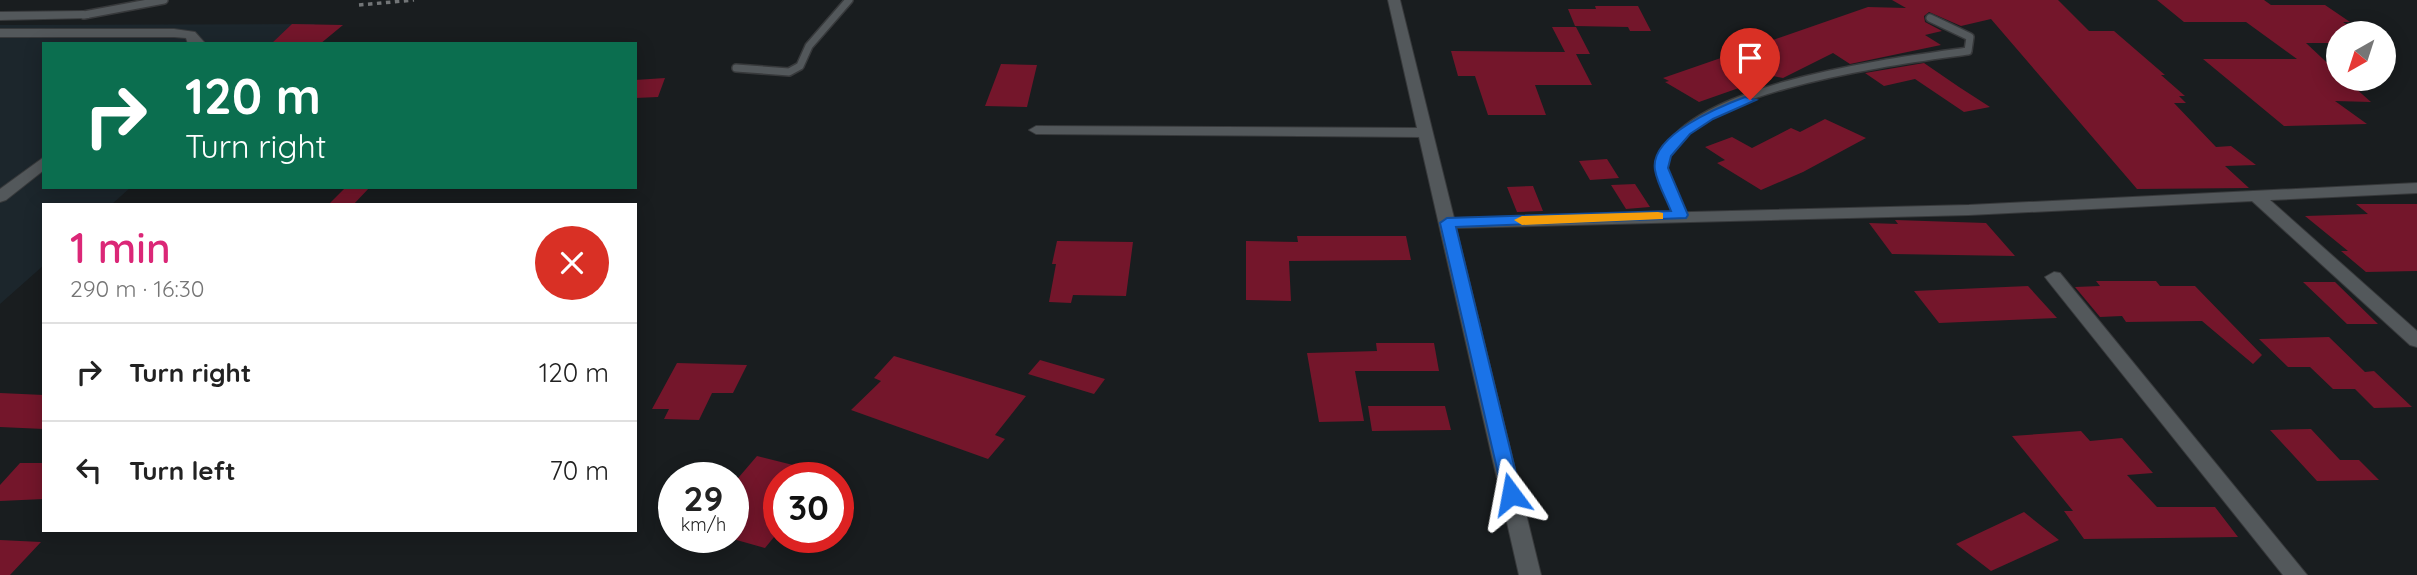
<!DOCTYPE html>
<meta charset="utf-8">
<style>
:root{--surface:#fff;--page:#f6f6f6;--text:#222;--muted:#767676;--line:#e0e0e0;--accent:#db2777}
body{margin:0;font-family:Quicksand,sans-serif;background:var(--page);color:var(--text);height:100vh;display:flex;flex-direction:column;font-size:26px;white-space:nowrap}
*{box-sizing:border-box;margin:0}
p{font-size:23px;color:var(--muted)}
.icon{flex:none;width:38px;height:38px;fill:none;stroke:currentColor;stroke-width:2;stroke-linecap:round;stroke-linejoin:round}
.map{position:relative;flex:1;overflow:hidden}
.details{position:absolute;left:42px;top:203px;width:595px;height:329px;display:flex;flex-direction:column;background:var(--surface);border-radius:0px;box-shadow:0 4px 18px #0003}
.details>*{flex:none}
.hud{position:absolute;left:42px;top:42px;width:595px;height:147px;border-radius:0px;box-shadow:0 4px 18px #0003;background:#0b6e4f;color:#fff;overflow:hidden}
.needle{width:46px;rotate:219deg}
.tools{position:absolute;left:2326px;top:21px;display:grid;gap:14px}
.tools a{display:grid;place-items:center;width:70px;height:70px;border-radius:50%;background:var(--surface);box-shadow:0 4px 18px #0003;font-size:35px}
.speed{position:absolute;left:658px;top:462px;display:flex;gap:14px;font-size:35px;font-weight:700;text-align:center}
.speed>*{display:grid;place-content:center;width:91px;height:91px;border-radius:50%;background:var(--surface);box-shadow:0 4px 18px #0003;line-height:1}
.speed small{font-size:18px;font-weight:400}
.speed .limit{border:10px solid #d22;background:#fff;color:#111}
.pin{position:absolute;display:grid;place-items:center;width:60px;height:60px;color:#fff;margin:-72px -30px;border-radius:50% 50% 50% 0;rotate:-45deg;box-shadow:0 0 7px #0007}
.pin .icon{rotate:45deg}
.me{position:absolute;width:77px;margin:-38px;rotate:347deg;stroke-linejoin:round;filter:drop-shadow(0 0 5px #0008)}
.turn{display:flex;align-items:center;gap:24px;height:147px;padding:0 28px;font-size:32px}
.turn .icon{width:91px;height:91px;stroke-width:2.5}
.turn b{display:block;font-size:49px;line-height:60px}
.round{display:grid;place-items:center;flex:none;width:74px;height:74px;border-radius:37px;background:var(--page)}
.summary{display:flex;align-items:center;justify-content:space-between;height:119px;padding:0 28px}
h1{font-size:42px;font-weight:600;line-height:52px;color:var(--accent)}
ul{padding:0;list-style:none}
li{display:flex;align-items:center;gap:21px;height:98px;padding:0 28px;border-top:2px solid var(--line)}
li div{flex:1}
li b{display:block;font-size:26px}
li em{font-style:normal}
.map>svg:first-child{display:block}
.built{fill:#1c262c}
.building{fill:#74162b}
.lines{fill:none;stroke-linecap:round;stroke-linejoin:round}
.lane-casing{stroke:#37393b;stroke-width:10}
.street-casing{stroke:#37393b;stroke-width:2}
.path{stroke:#727577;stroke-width:3.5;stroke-dasharray:4.5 4.5;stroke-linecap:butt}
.lane{stroke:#53585b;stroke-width:7}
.street{fill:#53585b;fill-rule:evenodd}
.route{fill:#1a73e8;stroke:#114b97;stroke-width:2}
.slow{fill:#f59e0b}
</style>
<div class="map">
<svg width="2417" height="575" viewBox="0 0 2417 575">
<rect width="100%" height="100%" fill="#191d1f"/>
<!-- built -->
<path class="built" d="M315,24L292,44H44V187H131L111,205H44V265L0,304V25Z"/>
<!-- building -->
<path class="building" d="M1892,0H2058L2089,31H2114L2165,75H2161L2185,96H2179L2186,103H2174L2216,147L2231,146L2256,165L2225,166L2249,188L2137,189L1991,19L1961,26L1929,12L1924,16L1925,22L1942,31L1925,35L1941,45L1850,64L1833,53L1783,78L1773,76L1699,102L1665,82L1669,81L1663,78L1868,7L1906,8Z
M2157,0H2264L2271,5H2325L2350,22H2343L2360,33H2338V43H2306L2338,73V79H2345L2371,102L2335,101L2367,124L2284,126L2203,59H2297L2246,22H2184Z
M1595,6H1638L1651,31H1630L1628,27L1575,26L1568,9H1596Z
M292,24L343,25L320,44H271Z
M1552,27H1576L1590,54H1576L1592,85H1535L1546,115H1488L1475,76H1458L1451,51L1565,52Z
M1924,63L1959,87L1990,107L1964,112L1915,79L1884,86L1865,73Z
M1001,64L1037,65L1027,107L985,106Z
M665,78L658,97L635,98V80Z
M1825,119L1866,138L1803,172L1761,190L1717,163L1725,160L1705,147L1732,137L1752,148L1791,128L1800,132Z
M1607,159L1619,178L1590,180L1579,161Z
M1635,184L1650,207L1626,209L1611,185Z
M1533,186L1543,211L1517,212L1507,187Z
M346,187H370L353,205H328Z
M2356,204H2417V271L2366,272L2341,251H2348L2305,216L2368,214Z
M1895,220L1986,223L2015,256L1892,254L1869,223L1898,224Z
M1297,236H1406L1411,260L1289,261L1291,301L1246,300V241L1298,242Z
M1057,241L1133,242L1126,296L1073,295L1071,303L1049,302L1056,264H1052Z
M2096,281H2156L2160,286H2195L2262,355L2253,364L2202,321L2126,322L2122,316L2100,317L2075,287L2100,286Z
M2303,282H2335L2378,324H2347Z
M2028,286L2057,318L1939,323L1914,291Z
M2329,337L2365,372L2374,371L2412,407L2374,408L2355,389H2333L2310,367H2288L2259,339Z
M1376,343H1434L1439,371H1355L1364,421L1319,422L1307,353L1377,351Z
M894,356L1026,396L995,435L1005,439L988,459L851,410L881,381L874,378Z
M1040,360L1105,379L1094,394L1028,374Z
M677,363L747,365L733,393H712L699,420L664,419L669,409H652Z
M0,393L44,395V429L0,427Z
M1368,406H1445L1451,430L1372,431Z
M2311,429L2340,460H2359L2379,480L2317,481L2270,430Z
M2081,431L2090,441L2122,438L2153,473L2127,475L2157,507H2215L2238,537L2084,539L2064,511H2073L2012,436Z
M757,456L797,466L787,478H779V531L765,548L733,539V484Z
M20,463H44V499L0,501V485Z
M2024,512L2059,540L1991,571L1956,544Z
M0,540L41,542L10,575H0Z"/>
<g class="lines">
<!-- lane casing -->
<g class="lane-casing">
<path id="lane" d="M84,15L164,0
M736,68L789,72L800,66L809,46L849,0
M1681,215C1674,202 1659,181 1662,165C1675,87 1905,60 1968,51L1970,37L1930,18"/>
</g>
<!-- street casing -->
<g class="street-casing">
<path id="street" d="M1388,0H1400L1454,218L1969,205L2417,183V193L2270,200L2417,331V347L2410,345L2252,201L1969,215L1456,228L1541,575H1519L1419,137L1036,134L1029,130L1036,126L1417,128Z
M84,11L90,15L89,18L0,20V12Z
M0,29H174L195,32L204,42L188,44L186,38L174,37H0Z
M44,157V170L6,200L0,202V189Z
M2054,272L2060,273L2307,575H2283L2048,281L2045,277Z"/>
</g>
<!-- path -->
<path class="path" d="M359,5L414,0"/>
<!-- lane -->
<use href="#lane" class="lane"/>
<!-- street -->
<use href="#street" class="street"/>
</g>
<!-- route -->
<path class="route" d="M1745,97L1756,100L1713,119L1690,134L1671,156L1668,168L1688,215L1686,218L1456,227L1521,494L1518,499H1504L1440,223L1447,218L1671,211C1666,198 1657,183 1655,170C1649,135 1721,106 1745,97Z"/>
<!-- slow -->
<path class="slow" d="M1658,212L1663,213V219L1522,225L1514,220L1522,216Z"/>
</svg>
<div class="tools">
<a><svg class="needle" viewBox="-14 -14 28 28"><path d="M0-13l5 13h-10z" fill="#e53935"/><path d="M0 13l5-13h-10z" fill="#767676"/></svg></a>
</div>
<div class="speed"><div>29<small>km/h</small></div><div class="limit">30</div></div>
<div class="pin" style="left:1750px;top:100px;background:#d93025"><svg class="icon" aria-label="arrive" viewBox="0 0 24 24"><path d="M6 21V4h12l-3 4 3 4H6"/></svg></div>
<svg class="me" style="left:1511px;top:494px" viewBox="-20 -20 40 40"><path d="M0-17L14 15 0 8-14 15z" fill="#1a73e8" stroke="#fff" stroke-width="4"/></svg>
<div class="hud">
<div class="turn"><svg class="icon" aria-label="right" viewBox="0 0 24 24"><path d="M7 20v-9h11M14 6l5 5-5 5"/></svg><div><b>120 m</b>Turn right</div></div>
</div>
<section class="details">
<div class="summary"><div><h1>1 min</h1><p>290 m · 16:30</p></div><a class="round" style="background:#d93025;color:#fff"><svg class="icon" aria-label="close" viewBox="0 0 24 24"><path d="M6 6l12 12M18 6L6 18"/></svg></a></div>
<ul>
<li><svg class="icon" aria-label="right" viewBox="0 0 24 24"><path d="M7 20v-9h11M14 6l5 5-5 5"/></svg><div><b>Turn right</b></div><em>120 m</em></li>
<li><svg class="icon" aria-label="left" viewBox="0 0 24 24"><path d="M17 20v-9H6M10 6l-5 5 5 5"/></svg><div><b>Turn left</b></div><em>70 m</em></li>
</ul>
</section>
</div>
